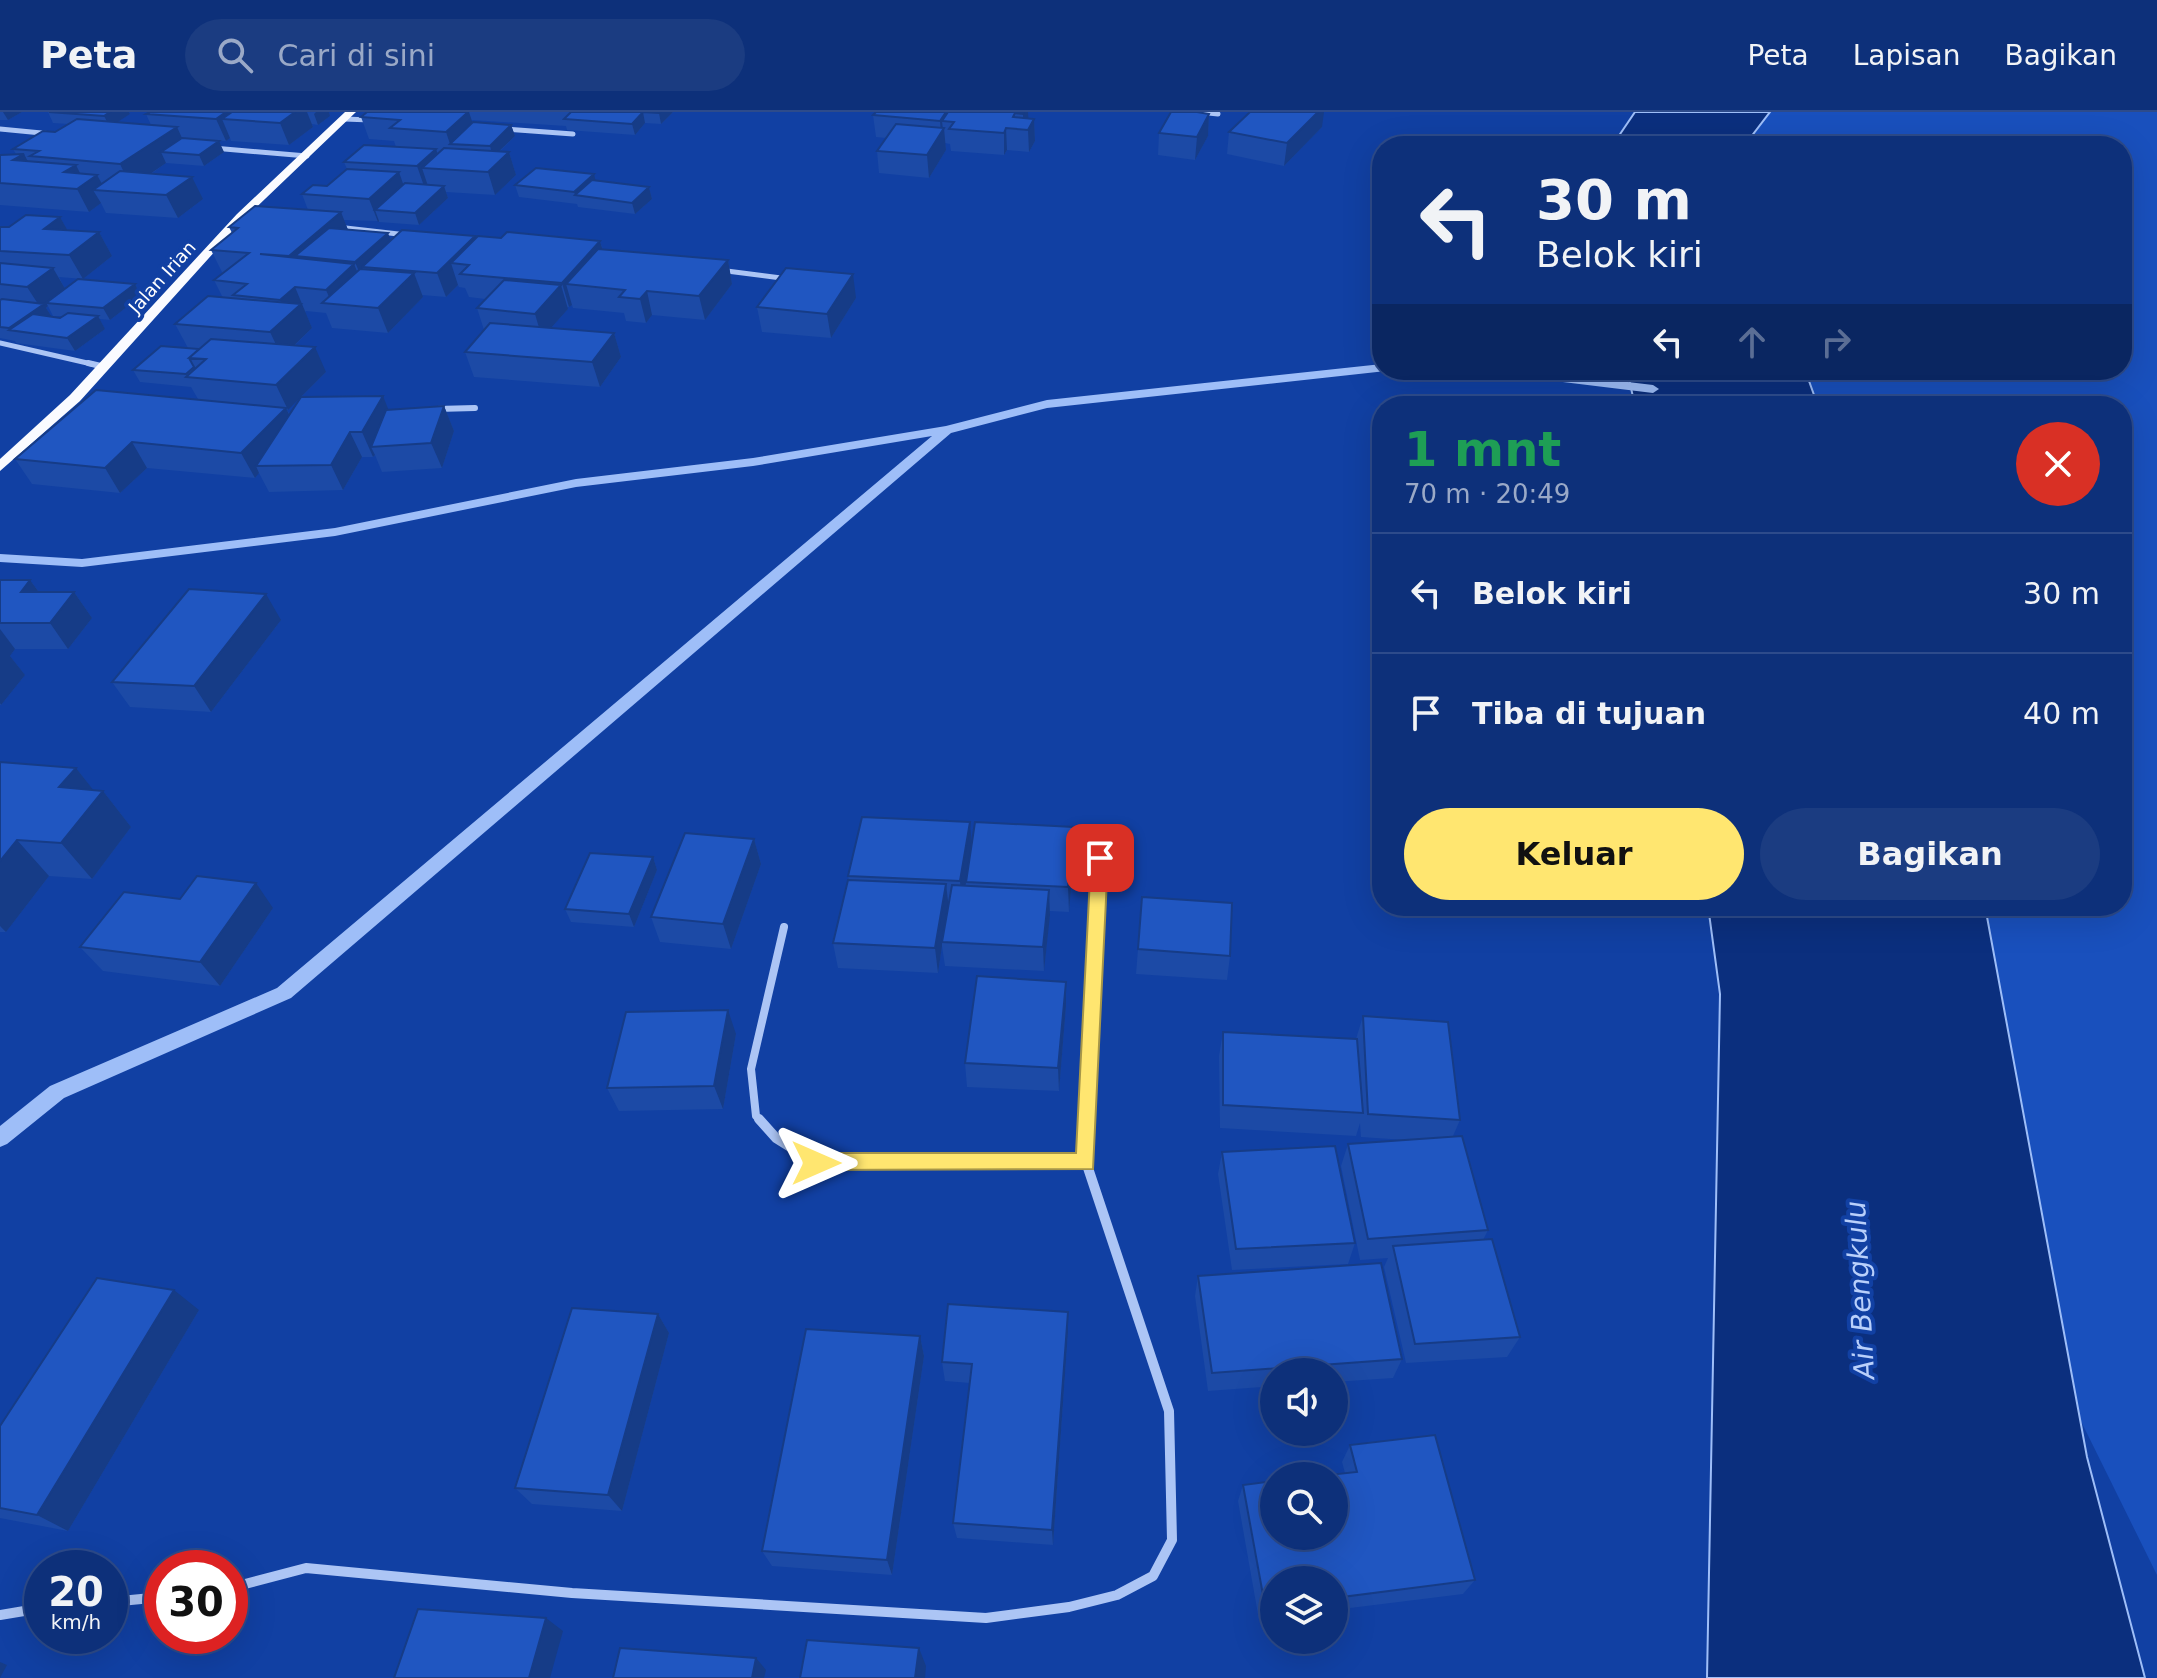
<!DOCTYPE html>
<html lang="id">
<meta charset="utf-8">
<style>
:root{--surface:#0d307a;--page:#1b3c81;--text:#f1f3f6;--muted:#9aa9c7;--line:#2d4b8b;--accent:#ffe670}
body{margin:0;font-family:"DejaVu Sans",sans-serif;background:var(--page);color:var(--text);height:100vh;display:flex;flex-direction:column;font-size:30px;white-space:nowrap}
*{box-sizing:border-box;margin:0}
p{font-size:26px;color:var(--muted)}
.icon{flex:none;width:44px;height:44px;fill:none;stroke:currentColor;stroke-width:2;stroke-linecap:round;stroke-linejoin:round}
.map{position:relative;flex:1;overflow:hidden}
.side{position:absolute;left:1372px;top:284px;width:760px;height:520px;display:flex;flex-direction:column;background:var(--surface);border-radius:32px;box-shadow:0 8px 32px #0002,0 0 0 2px var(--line)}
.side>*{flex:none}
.top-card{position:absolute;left:1372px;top:24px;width:760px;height:244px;border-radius:32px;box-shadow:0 8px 32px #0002,0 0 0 2px var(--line);background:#0d307a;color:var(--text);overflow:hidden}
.buttons{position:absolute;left:1260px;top:1246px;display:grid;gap:16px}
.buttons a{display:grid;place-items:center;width:88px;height:88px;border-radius:50%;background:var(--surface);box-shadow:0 8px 32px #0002,0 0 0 2px var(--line);font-size:40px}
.speed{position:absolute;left:24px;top:1438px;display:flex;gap:16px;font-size:40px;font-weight:700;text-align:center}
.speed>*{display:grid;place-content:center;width:104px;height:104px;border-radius:50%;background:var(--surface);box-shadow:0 8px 32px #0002,0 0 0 2px var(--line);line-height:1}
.speed small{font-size:20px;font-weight:400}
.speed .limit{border:12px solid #d22;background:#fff;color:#111}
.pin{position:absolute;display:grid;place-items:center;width:68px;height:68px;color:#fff;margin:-34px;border-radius:16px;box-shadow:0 4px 12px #0006}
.me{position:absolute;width:88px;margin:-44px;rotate:90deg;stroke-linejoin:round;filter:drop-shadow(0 0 6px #0008)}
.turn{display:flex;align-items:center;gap:28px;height:168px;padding:0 32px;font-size:36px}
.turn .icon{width:104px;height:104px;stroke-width:2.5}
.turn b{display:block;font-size:56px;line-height:68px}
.lanes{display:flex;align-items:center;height:76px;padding:0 32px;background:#0003;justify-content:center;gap:40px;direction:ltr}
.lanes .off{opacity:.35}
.round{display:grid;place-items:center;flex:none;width:84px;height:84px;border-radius:42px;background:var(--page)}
.summary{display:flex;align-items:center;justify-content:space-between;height:136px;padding:0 32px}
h1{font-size:48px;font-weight:800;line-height:60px;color:#1e9e55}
.button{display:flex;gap:16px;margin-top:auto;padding:16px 32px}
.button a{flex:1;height:92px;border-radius:48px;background:var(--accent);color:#111;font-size:32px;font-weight:800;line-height:92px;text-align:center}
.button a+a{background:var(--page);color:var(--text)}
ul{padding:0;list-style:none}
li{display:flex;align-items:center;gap:24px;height:120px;padding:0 32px;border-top:2px solid var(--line)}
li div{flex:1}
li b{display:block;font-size:30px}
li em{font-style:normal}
header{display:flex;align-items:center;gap:48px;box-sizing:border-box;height:112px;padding:0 40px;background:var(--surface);border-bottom:2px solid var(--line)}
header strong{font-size:38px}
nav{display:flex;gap:44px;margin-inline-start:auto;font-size:28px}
.search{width:560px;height:72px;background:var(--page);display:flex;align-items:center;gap:20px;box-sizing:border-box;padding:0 28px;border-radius:44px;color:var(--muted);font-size:30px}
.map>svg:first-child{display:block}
.green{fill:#1950bd}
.water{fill:#0b2f7e;stroke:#9ebef8;stroke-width:2}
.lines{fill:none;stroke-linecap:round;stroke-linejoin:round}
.stream{fill:#9ebef8;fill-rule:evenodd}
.minor-far3{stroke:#acc5f5;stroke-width:5}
.minor-far2{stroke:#acc5f5;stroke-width:6}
.minor-far1{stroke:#acc5f5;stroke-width:8}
.minor{stroke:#acc5f5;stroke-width:10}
.primary{fill:#fafbff;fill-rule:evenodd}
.wall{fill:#1c4aa6;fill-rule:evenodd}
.shaded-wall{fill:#163c87}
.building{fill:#2056c1;stroke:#163c87;stroke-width:2}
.route{fill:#ffe670;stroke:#a69649;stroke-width:2}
.labels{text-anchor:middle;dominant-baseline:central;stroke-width:8;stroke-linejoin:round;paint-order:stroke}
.far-street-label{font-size:18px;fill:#fff;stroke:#1140a3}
.near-water-label{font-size:28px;font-style:italic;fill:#b9d0fb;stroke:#1140a3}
</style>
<header>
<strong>Peta</strong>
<div class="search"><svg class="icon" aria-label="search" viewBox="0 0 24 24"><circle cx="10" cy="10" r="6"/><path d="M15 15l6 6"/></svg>Cari di sini</div>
<nav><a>Peta</a><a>Lapisan</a><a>Bagikan</a></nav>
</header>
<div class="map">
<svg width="2157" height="1566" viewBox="0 0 2157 1566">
<rect width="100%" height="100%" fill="#1140a3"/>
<!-- green -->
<path class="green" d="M1759,0H2157V1463L2032,1210L1942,794H2122V294H1806L1789,258H2122V34H1739Z"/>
<!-- water -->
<path class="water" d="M1635,0H1770L1744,34H1612Z
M1627,258H1805L1818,294H1635Z
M1708,794H1985L2087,1345L2145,1566H1707L1720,882Z"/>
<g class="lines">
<!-- stream -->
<path class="stream" d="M1382,252V258L1386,259L1047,296L951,321L291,886L64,986L7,1032L0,1035V1014L50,974L277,876L932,324L753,354L576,375L335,424L82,455L0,450V442L82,447L335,416L576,367L753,346L946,314L1047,288Z
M1491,258H1527L1653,273L1659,277L1653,281L1497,262Z"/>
<!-- minor-far3 -->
<path class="minor-far3" d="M1199,0L1218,2
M344,7L371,8
M0,17L52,22
M504,17L573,22
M213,36L307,44
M337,115L407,123
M719,158L789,167
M0,231L96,253"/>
<!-- minor-far2 -->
<path class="minor-far2" d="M88,251L105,255
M437,297L475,296"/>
<!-- minor-far1 -->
<path class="minor-far1" d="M761,1009L756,1004L751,957L784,815
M1088,1009L1100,746"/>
<!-- minor -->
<path class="minor" d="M759,1007L776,1026L816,1051L1086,1050
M230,1476L306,1456L572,1481L986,1506L1069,1495L1117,1483L1153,1464L1172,1428L1169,1299L1086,1050L1088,1007
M110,1490L162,1485
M0,1503L42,1496"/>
<!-- primary -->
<path class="primary" d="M345,0H356L245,106L80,289L0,359V347L70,283L237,102Z"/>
</g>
<!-- wall -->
<path class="wall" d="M0,0H22L8,8H0Z
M48,0H129L130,2L117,10L151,13L146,2L329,0L330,4L318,13L312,12L313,15L289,33L231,29L230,26L226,29L195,27L224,40L204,54L166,51L151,62L203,87L178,106L106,101L101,91L89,100L0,93V43L16,42L13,37L55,20L69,12L53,11Z
M367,0H673L661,12L645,11L635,23L567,18L566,14L472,8L473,11L511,13L515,24L499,40H509L516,63L495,83L446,80L448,86L419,113L379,110V109L344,108L348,118L390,129L501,126L600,129L603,138L728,148L732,172L705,208L652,203L646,211L626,209L624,201L573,196L572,193L569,195H567L568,197L551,216L614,221L621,245L600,275L474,265L465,240L484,218L477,196L485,187L469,185L465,176L459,175L458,173L446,185L422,183L423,185L388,221L332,216L326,201L306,199L305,200L312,216L294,234L326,260L301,285L389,298L444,294L454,319L442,356L382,360L375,343L373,345H362L343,378L269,380L259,361L255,366L147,356L120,381L32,372L15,347L198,287L191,275L140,270L133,258L188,236L175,212L223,186L214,168L223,162L211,138L232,121L229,115L308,98L302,82L327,74L347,57L344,50L396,35L394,29L369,27L361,5ZM301,285L290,303L287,298Z
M1028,0V6L1034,7L1035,29L1029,40L1007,38L1004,43L951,39L950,32L945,31L946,38L929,66L879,61L877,39L886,26L876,25L873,3Z
M1171,0H1202V1L1209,2L1208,24L1195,48L1158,43L1159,21Z
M1322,15L1284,54L1227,42L1229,20Z
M596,69L649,75L652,87L635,102L578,95L577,92L519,85L515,73Z
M60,105L67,118L99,120L112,144L83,167L59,165L65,177L135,172L141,184L110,208L99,207L105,217L75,239L16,231L15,229L0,226V115H9ZM48,194L53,204H62L60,206L52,205L46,196Z
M856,186L831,226L762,220L757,195Z
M0,468H30L39,480H74L92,506L68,537H15L10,544L25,563L1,593H0Z
M281,508L211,600L130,595L112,570Z
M0,650L76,656L93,678L103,679L131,715L92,767L49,764L6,820H0Z
M754,727L761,752L731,837L660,830L651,805Z
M972,731L1074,741L1069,800L1050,799L1044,859L945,854L942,834L938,861L838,856L833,831L849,768L848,764Z
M653,745L657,758L634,815L571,810L565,797Z
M273,796L220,874L103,859L80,835Z
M1138,837L1230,844L1227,868L1136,862Z
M1066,870V894L1059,979L967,975L965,951Z
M1363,904L1460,1008L1453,1024L1488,1118L1483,1128L1520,1225L1507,1245L1406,1251L1384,1155L1388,1146L1360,1148L1341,1054L1348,1032L1405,1028L1361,1025L1360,1011L1356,1024L1220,1016L1219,944L1223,920L1356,927Z
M736,922L723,997L619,999L607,976Z
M1222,1040L1355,1131L1348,1152L1232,1158L1218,1062Z
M1198,1164L1402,1247L1393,1266L1334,1270V1260H1274V1274L1208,1279L1195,1184Z
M199,1198L68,1419L0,1406V1314Z
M1068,1200V1219L1053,1433L957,1426L953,1411L970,1271L945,1269L942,1250Z
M658,1202L669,1221L622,1399L532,1392L515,1376Z
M920,1224L924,1244L892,1463L772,1454L762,1439Z
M1350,1333L1475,1468L1463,1482L1334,1498V1468H1274V1506L1259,1508L1238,1389L1243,1373L1345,1361L1342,1350Z"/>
<!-- shaded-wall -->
<path class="shaded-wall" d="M3,0H22L8,8Z
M110,0H129L130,2L110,15L104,4Z
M226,0H247L222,7L230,26L226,29L216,7Z
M295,0H307L313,15L289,33L280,11Z
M316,0H329L330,4L318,13L314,2Z
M468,0H469L476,21L450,32L446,20Z
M643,0L645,11L635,23L632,12Z
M660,0H673L661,12L659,1Z
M946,0H961L954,10L942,9L943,18L944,16L946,38L929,66L927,43L941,21L940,9Z
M1020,0H1028L1029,15L1023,17V2Z
M1318,0H1324L1322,15L1284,54L1287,31Z
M1209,2L1208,24L1195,48L1197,25Z
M1034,7L1035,29L1029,40L1028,18Z
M511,13L515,24L493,45L490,34Z
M177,15L187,37L161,40L166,51L131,75L120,52Z
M1006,16L1007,38L1004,43V21Z
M219,29L224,40L204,54L199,43Z
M436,37L443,57L422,56L428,74L425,77L417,54Z
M509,40L516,63L495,83L488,60Z
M24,42L36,65L13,48Z
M76,53L85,71L97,63L106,79L93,78L101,91L89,100L77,77L64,60Z
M399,60L407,83L375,98L379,109L378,110L369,87Z
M594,62L597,74L575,83L574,80Z
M192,65L203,87L178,106L166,83Z
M444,74L448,86L419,113L415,101Z
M649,75L652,87L635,102L632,91Z
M341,100L350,123L295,144L304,164L289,144Z
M60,105L73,128L44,117Z
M99,120L112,144L83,167L69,143Z
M388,121L397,144L362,155L368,171L365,174L355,150Z
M475,124L483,148L469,153L451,151L458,173L446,185L437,161Z
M600,129L607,153L566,172L572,193L569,195L562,171Z
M728,148L732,172L705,208L699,184Z
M354,152L364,176L332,192L326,178Z
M53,156L67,180L46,191L48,194L46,196L52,205L10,219L9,216L40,195L27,175Z
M414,161L423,185L388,221L378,196Z
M853,162L856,186L831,226L827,202Z
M135,172L141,184L110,208L103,196Z
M561,173L568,197L542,226L535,202Z
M295,175L312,216L282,245L270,220L287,205L280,188Z
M647,179L652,203L646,211L640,187Z
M98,204L105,217L75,239L67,226Z
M614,221L621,245L600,275L592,250Z
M315,235L326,260L288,298L276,273Z
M383,284L393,309L371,335L375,343L373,345L362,320Z
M444,294L454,319L442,356L431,331Z
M286,296L298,321L256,354L259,361L255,366L241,341Z
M350,320L362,345L343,378L331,353Z
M132,330L147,356L120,381L105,356Z
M30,468L49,494L21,480Z
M74,480L92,506L68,537L50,511Z
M266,482L281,508L211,600L194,574Z
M0,517L15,537L10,544L25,563L1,593L0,591Z
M76,656L98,684L103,679L131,715L92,767L61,731L59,675Z
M970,710L972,736L962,794L960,769Z
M1074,715V741L1069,800L1068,775Z
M754,727L761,752L731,837L723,812Z
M17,728L49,764L6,820L0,814V749Z
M653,745L657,758L634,815L629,802Z
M256,771L273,796L220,874L200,850Z
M946,772L949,797L942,830V834L938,861L935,836Z
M1049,778L1050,803L1044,859L1043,835Z
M1066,870V894L1059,979L1058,956Z
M728,898L736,922L723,997L714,974Z
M174,1178L199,1198L68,1419L37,1403Z
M1068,1200V1219L1053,1433L1052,1418Z
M658,1202L669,1221L622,1399L608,1383Z
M920,1224L924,1244L892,1463L887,1448Z
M546,1506L563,1519L550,1566H529Z
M919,1536L926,1554L925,1566H915Z
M756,1546L766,1558L764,1566H752Z
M0,1550L7,1553L0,1566Z"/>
<!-- building -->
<path class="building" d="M49,0H110L104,4Z
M150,0H226L216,7L146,2Z
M232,0H295L280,11L222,7Z
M367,0H468L446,20L390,16L400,8L361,5Z
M571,0H660L659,1L643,0L632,12L564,7Z
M876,0H946L940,9L873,3Z
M948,0H1024L1023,2L1015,1L1013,5L1034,7L1028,18L1006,16L1004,21L949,17L954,10L942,9Z
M1171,0H1197L1209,2L1197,25L1159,21Z
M1250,0H1318L1287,31L1229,20Z
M77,7L177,15L120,52L30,44L39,39L13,37L43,19L55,20Z
M473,10L511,13L490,34L450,32Z
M896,12L944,16L927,43L877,39Z
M182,26L219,29L199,43L161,40Z
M364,33L436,37L417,54L344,50Z
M444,36L509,40L488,60L422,56Z
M24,42L13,48L76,53L64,60L97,63L77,77L0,71V43Z
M536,56L594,62L574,80L515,73Z
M347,57L399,60L369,87L302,82L313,73L327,74Z
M120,59L192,65L166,83L93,78Z
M592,68L649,75L632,91L575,83Z
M405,71L444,74L415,101L375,98Z
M255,94L341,100L289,144L260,142L354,152L326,178L295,175L280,188L233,183L247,172L214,168L249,141L211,138L238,116L229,115Z
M26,103L60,105L44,117L99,120L69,143L0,139V115H9Z
M329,116L388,121L355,150L295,144Z
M402,118L475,124L437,161L362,155Z
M507,120L600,129L562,171L460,162L469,153L451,151L478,124L501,126Z
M598,137L728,148L699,184L647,179L640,187L619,185L625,178L566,172Z
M0,151L53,156L27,175L0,172Z
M786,156L853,162L827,202L757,195Z
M360,157L414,161L378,196L322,191Z
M78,167L135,172L103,196L46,191Z
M504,168L561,173L535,202L477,196Z
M208,184L301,192L270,220L175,212Z
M2,187L44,192L9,216L0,215V188Z
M68,201L98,204L67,226L9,218L33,202L60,206Z
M490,211L614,221L592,250L465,240Z
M211,227L315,235L276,273L186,265L206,247L189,246Z
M161,234L199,237L189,246L194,255L186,262L133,258Z
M96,278L286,296L241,341L132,330L105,356L15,347Z
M383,284L362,320H350L331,353L256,354L301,285Z
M444,294L431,331L371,335L386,298Z
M0,468H30L21,480H74L50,511H0Z
M189,477L266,482L194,574L112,570Z
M0,650L76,656L59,675L103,679L61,731L17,728L0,749Z
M862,705L970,710L960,769L848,764Z
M975,710L1074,715L1068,775L966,770Z
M685,721L754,727L723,812L651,805Z
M590,741L653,745L629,802L565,797Z
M197,764L256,771L200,850L80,835L124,780L180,787Z
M848,768L946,772L935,836L833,831Z
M952,773L1049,778L1043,835L942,830Z
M1142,785L1232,791L1230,844L1138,837Z
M977,864L1066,870L1058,956L965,951Z
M728,898L714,974L607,976L626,900Z
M1363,904L1448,910L1460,1008L1368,1002Z
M1223,920L1357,927L1363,1001L1223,993Z
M1462,1024L1488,1118L1368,1127L1348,1032Z
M1335,1034L1355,1131L1236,1137L1222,1040Z
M1492,1127L1520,1225L1415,1232L1393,1134Z
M1381,1151L1402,1247L1212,1261L1198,1164Z
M97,1166L174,1178L37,1403L0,1396V1314Z
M948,1192L1068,1200L1052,1418L953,1411L972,1252L942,1250Z
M572,1196L658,1202L608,1383L515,1376Z
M806,1217L920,1224L887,1448L762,1439Z
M1435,1323L1475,1468L1334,1486V1468H1274V1493L1265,1494L1243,1373L1274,1369V1424H1334V1364H1319L1357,1360L1350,1333Z
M418,1497L546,1506L529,1566H394Z
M807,1528L919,1536L915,1566H800Z
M620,1536L756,1546L752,1566H613Z"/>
<!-- route -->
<path class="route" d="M1100,739L1108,746L1093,1057L808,1058L805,1051L808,1044L816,1041H1076L1091,746Z"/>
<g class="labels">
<!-- far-street labels -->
<g class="far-street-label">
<text transform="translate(162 165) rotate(-48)">Jalan Irian</text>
</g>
<!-- near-water labels -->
<g class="near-water-label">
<text transform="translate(1860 1178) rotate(-93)">Air Bengkulu</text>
</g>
</g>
</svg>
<div class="buttons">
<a><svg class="icon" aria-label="sound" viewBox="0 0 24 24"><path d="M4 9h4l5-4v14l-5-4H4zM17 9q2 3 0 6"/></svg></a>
<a><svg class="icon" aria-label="search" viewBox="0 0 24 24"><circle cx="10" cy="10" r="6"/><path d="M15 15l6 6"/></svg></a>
<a><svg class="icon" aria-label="layers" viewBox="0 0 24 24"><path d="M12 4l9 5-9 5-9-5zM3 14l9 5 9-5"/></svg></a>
</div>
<div class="speed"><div>20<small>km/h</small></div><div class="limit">30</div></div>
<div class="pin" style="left:1100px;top:746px;background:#d93025"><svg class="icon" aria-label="arrive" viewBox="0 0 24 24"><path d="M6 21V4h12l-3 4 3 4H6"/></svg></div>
<svg class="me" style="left:816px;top:1051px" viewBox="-20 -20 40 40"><path d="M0-17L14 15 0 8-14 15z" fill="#ffe670" stroke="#fff" stroke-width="4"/></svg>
<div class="top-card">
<div class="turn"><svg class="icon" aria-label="left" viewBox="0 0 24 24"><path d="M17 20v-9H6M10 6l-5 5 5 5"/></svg><div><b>30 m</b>Belok kiri</div></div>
<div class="lanes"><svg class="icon" aria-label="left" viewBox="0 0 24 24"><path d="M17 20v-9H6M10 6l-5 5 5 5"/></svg><svg class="icon off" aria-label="ahead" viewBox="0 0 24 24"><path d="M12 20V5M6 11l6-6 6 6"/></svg><svg class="icon off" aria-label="right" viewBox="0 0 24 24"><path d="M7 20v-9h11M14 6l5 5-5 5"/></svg></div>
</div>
<section class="side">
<div class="summary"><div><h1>1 mnt</h1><p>70 m · 20:49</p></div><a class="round" style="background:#d93025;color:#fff"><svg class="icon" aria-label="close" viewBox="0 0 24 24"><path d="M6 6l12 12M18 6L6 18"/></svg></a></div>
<ul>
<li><svg class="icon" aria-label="left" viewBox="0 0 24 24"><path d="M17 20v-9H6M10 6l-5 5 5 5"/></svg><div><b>Belok kiri</b></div><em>30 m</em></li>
<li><svg class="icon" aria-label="arrive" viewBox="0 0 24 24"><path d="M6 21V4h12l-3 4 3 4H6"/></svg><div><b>Tiba di tujuan</b></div><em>40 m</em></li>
</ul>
<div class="button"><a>Keluar</a><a>Bagikan</a></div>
</section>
</div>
